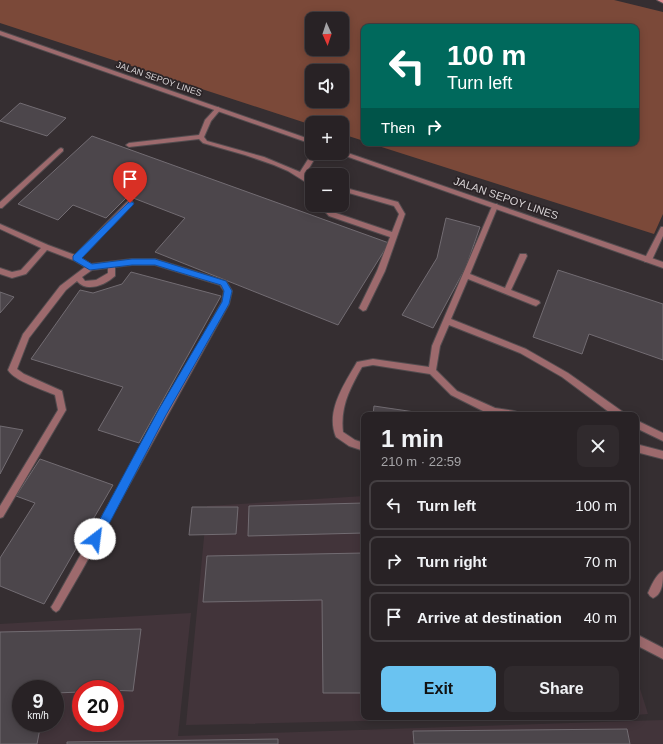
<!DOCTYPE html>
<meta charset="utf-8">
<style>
:root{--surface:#282225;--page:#302a2d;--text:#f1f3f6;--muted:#a5a4a7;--line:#443f42;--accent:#6ac3f1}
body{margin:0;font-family:Helvetica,sans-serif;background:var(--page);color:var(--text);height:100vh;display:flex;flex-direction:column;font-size:15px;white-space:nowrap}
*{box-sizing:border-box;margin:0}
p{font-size:13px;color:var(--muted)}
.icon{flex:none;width:22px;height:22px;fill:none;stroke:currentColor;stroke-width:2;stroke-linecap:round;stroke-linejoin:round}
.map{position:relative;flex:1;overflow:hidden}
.details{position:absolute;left:361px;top:412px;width:278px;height:308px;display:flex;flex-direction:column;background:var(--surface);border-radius:8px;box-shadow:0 2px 10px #0003,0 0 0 1px var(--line)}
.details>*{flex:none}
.hud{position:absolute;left:361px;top:24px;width:278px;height:122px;border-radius:8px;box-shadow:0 2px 10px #0003,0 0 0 1px var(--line);background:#00695c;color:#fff;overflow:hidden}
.needle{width:26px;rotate:177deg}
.controls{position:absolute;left:305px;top:12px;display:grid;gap:8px}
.controls a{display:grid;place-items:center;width:44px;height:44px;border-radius:8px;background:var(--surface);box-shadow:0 2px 10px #0003,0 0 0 1px var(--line);font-size:20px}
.speed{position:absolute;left:12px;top:680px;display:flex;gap:8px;font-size:20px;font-weight:700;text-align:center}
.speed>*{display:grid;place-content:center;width:52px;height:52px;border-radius:50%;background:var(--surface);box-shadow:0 2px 10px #0003,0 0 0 1px var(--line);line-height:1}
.speed small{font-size:10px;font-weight:400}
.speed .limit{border:6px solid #d22;background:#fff;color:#111}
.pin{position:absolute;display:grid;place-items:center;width:34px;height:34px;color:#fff;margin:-41px -17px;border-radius:50% 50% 50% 0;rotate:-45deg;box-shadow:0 0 4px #0007}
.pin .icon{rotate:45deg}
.me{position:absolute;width:44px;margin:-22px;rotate:30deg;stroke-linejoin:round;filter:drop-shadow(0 0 3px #0008)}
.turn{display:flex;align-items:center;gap:14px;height:84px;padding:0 20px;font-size:18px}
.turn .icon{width:52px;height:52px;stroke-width:2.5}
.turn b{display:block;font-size:28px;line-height:34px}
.then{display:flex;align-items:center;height:38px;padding:0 20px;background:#0003;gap:8px;font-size:15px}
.round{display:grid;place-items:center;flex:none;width:42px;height:42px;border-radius:8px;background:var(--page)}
.summary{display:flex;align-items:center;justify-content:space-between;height:68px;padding:0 20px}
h1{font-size:24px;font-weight:800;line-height:30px}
.cta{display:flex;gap:8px;margin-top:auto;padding:8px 20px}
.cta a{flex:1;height:46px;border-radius:8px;background:var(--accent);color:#111;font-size:16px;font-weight:800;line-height:46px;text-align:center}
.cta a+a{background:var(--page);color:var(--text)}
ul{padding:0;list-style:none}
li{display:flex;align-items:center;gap:12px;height:50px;margin:0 8px 6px;padding:0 12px;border:2px solid var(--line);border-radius:8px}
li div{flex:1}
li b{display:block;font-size:15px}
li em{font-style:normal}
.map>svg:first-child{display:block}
.built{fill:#42343a;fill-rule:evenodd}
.green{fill:#7b4939;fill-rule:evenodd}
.building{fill:#4c464b;stroke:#726c72}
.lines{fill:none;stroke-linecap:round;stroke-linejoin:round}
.lane-casing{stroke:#534c4f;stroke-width:2}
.street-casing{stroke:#534c4f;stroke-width:2}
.secondary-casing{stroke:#534c4f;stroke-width:2}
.lane{fill:#9d6a6d;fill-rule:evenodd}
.street{fill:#9d6a6d;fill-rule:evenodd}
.secondary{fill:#db898f;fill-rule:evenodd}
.route{fill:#1a73e8;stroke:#114b97}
.labels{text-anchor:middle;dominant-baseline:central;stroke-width:3.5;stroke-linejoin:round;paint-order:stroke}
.far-street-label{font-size:9px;fill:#d9d4d6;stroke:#2b2427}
.street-label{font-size:11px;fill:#d9d4d6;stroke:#2b2427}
</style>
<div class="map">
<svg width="663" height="744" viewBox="0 0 663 744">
<rect width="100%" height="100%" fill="#352e31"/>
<!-- built -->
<path class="built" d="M364,496V717H536L186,725L207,506Z
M191,613L178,736L663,720V744H0V624ZM21,689H55V723H21ZM81,689H115V723H81Z
M636,676L648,714L636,715Z"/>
<!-- green -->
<path class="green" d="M0,0H614L663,12V214L654,234L369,143H636V27H364V141L342,134V123H312V125L0,23ZM312,19H342V49H312ZM312,71H342V101H312Z"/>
<!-- building -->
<path class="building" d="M20,103L66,118L47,136L0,121Z
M92,136L389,243L338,325L155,252L185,218L128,196L106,218L73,205L58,220L18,204Z
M446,218L480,227L466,267L433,328L402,315L437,258Z
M558,270L663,304V360L589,334L582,354L533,337Z
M131,272L221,296L139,443L98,430L123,387L31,359L80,290L93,293L122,284Z
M0,292L14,297L0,313Z
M374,406L435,415H373Z
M0,426L23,430L0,474Z
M40,459L113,485L44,604L0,586V558L35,503L16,496Z
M364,503V533L248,536L249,506Z
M192,507H238L236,534L189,535Z
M364,553V693H323L322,600L203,602L207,556Z
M141,629L133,691L81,689V692L55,693V689H21V723H41L37,744H0V632Z
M627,729L630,744H414L413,731Z
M278,739V744H67V742Z"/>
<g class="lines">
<!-- lane casing -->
<g class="lane-casing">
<path id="lane" d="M218,107L221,109L211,121L204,137L207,141L264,157L300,172L312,153H318L305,175L312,181V186L288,171L274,165L245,155L203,143L199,139L129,147L126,145L129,143L199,135L205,120L216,108Z
M61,148L63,149V151L2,208H0V202L59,149Z
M342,187L398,202L405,214L385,271L366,310L363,311L359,308L377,271L390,237L329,216L319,205H326L333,212L392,232L399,214L394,206L342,191Z
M128,201H132L133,203L81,258L91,264L132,259H155L226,281L232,291L229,304L81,572L59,610L56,612L53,610L51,607L53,604L222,302L224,291L220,285L155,265H132L115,267V276C105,285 87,293 77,281L66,290L29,338L17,369L24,374L62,391L66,410L3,517L0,518V506L58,410L55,395C44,390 14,381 8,370L23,334L60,286L85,267L73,260L47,250L26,274L12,278L0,274V268L12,272L21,270L41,248L0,229V224L48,245L75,255ZM108,268V273L96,280L85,281L82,277L92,270Z
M493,204H497L498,206L470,274L505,288L520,254H526L527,256L511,290L539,301L540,303L536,306L533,305L468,279L451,319L526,349L568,373L623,412L624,415H613L562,377L520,353L449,325L440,346L436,370L457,391L495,408L514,411L517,412L518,415H491L451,395L430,374L373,365L362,367C350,388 340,407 343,432L355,440L364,443V451L349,446L336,437C325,411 345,383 357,362L373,359L429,367L432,346Z
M661,227H663V236L651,262H645L644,260Z
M636,420L663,433V441L636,428Z
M636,444L663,451V459L636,452Z
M663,571C663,581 663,594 653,598L650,596L648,593C651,586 656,574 663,571Z
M636,634L663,648V659L636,645Z"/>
</g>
<!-- street casing -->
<g class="street-casing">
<path id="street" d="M0,31L312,140V144L0,35Z
M342,151L663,262V268L340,154L339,153H342Z"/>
</g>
<!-- secondary casing -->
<g class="secondary-casing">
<path id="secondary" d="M657,0H663V3Z"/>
</g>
<!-- lane -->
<use href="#lane" class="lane"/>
<!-- street -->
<use href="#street" class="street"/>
<!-- secondary -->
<use href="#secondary" class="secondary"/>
</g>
<!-- route -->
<path class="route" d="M130,201L134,203L133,205L82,258L92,264L132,259H155L226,281L232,291L229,304L166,415L99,543L95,545L91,543L89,539L91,536L159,409L222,302L224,291L221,285L155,265H132L90,270L73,260V256Z"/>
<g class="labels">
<!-- far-street labels -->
<g class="far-street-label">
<text transform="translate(159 79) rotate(19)">JALAN SEPOY LINES</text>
</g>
<!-- street labels -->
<g class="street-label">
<text transform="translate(506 198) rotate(19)">JALAN SEPOY LINES</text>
</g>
</g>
</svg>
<div class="controls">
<a><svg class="needle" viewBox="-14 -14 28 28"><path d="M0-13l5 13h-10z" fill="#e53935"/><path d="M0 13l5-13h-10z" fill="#a5a4a7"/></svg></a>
<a><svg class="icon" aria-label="sound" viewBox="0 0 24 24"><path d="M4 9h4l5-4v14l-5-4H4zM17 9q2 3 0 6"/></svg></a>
<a>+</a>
<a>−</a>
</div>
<div class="speed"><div>9<small>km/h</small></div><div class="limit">20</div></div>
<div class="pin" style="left:130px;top:203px;background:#d93025"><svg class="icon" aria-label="arrive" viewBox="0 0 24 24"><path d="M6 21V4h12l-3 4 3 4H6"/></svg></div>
<svg class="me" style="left:95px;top:539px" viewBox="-20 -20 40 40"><circle r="19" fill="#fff"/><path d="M0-13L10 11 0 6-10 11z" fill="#1a73e8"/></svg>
<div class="hud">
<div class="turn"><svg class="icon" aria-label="left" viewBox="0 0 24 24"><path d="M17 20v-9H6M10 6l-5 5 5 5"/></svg><div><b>100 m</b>Turn left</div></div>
<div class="then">Then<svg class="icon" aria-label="right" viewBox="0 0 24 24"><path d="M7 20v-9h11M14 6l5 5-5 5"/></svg></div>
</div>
<section class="details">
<div class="summary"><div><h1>1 min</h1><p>210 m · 22:59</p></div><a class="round"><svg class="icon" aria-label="close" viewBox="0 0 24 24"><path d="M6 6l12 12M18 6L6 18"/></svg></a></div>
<ul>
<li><svg class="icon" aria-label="left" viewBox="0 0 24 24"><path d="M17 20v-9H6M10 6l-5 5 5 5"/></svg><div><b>Turn left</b></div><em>100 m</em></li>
<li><svg class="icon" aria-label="right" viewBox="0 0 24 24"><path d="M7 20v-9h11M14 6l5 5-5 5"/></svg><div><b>Turn right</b></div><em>70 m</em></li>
<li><svg class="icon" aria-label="arrive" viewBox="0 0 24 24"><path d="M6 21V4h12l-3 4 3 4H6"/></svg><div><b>Arrive at destination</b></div><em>40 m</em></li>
</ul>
<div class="cta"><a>Exit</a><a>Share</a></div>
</section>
</div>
